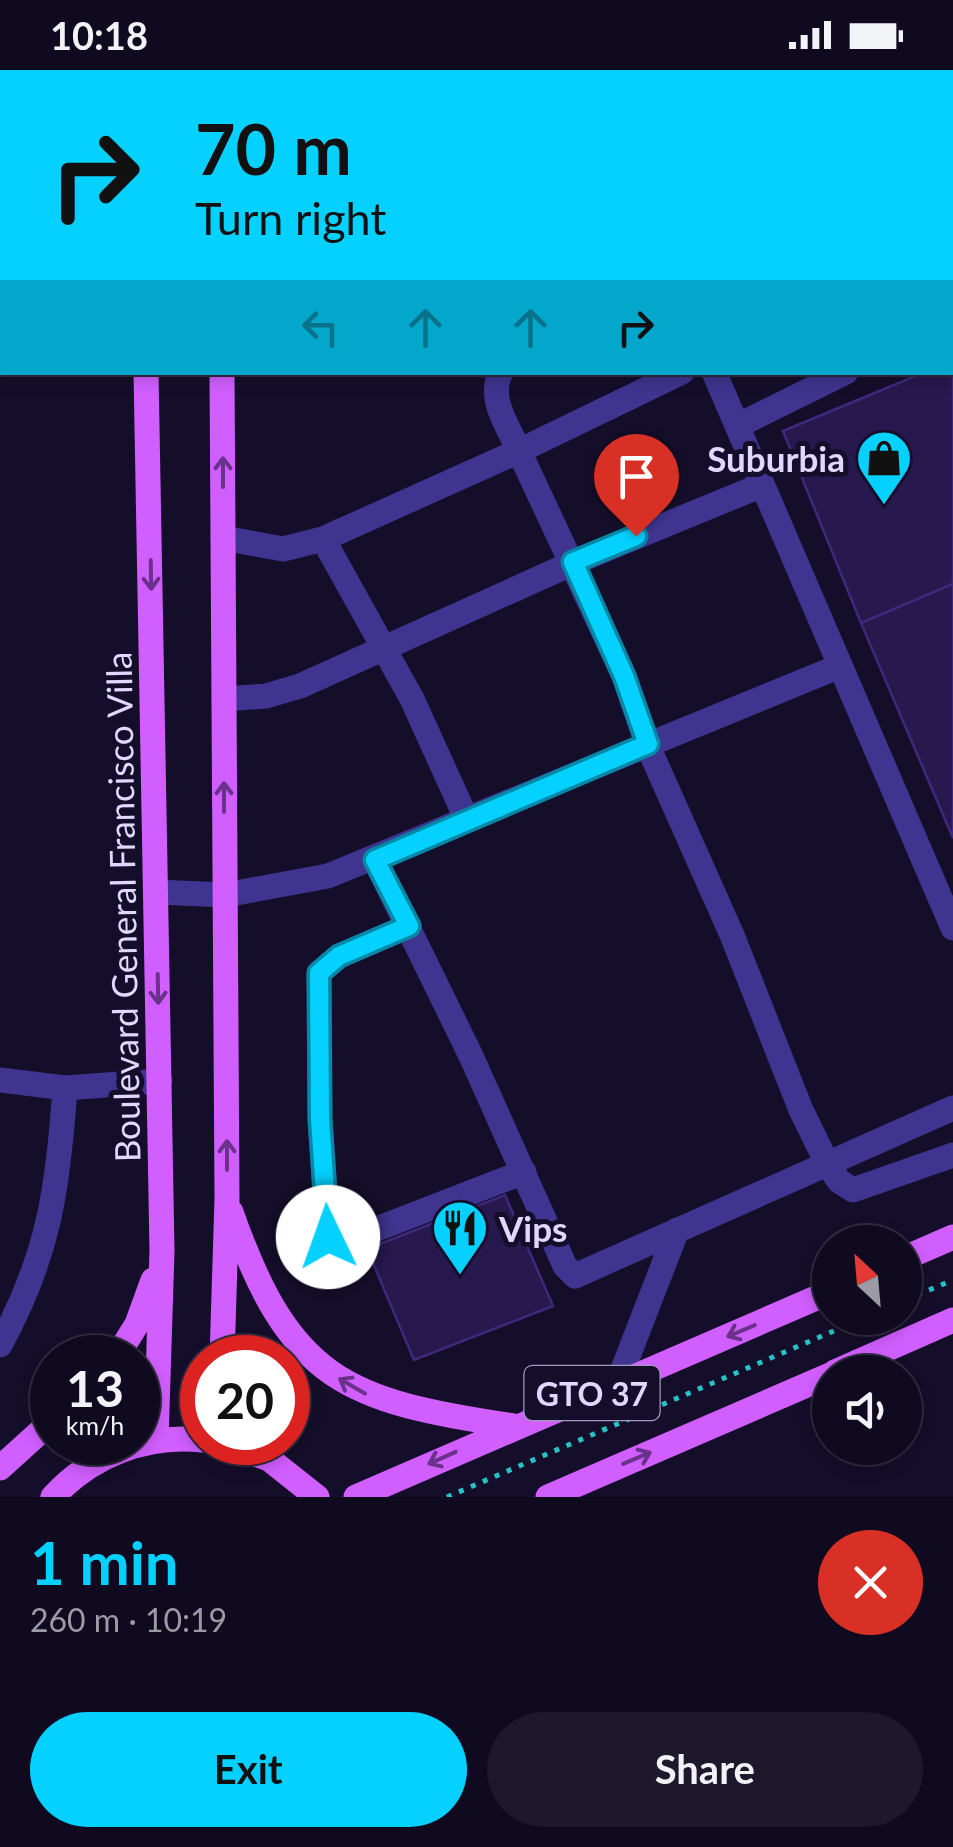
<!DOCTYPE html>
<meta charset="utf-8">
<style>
:root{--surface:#100a20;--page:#1e182d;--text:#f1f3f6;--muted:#9c9aa5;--line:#302b3e;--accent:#04d1ff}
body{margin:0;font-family:Lato,sans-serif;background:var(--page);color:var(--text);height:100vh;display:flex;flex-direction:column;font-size:38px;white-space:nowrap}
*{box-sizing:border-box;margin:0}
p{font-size:32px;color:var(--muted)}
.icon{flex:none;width:55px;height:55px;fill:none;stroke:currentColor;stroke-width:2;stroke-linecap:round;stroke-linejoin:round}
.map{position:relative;height:1427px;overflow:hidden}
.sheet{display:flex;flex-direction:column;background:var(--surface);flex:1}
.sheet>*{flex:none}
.hud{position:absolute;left:0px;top:0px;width:955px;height:305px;box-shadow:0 5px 15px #0003,0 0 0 2px var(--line);background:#04d1ff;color:#111;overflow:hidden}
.needle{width:65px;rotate:334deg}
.fabs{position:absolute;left:812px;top:1155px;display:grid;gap:20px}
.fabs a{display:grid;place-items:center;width:110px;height:110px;border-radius:50%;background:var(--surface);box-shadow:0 5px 15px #0003,0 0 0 2px var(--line);font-size:50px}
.speed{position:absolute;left:30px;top:1265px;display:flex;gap:20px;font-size:50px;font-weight:700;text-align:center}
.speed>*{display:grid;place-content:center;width:130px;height:130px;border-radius:50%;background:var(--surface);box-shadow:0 5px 15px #0003,0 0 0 2px var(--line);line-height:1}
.speed small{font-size:25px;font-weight:400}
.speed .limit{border:15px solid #d22;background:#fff;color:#111}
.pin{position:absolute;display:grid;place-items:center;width:85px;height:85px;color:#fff;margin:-102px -42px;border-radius:50% 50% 50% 0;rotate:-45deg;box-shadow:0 0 10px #0007}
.pin .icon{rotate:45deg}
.me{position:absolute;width:110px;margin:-55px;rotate:357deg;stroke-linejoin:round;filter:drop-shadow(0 0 8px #0008)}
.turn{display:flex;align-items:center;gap:35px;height:210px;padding:0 30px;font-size:45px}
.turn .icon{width:130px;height:130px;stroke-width:2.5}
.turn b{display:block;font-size:70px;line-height:85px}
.lanes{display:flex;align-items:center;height:95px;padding:0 30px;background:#0003;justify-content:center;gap:50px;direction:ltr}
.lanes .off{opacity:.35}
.round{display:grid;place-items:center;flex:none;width:105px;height:105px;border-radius:52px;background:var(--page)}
.summary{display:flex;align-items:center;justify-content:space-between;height:170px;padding:0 30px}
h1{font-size:60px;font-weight:700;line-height:75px;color:var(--accent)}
.primary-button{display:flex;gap:20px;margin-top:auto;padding:20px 30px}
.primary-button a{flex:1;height:115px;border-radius:60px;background:var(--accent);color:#111;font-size:40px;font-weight:700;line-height:115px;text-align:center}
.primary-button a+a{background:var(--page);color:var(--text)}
.status{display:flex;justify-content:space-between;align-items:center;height:70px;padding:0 50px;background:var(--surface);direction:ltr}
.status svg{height:28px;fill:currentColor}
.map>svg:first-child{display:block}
.building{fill:#27184e;stroke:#40287d;stroke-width:2.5}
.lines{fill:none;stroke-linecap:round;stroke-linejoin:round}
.path{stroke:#23c4c8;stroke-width:5;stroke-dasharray:5 8;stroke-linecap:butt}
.minor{stroke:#3f348f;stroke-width:25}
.major{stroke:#d15fff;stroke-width:25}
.oneway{stroke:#6a328a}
.route-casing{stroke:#0388a6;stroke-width:25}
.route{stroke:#04d1ff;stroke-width:18}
.labels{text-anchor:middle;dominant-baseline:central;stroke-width:10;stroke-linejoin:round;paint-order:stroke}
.shield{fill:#150e2b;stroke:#a39bbf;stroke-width:2.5}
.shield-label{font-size:32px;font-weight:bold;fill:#e0d8ff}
.poi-label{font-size:35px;font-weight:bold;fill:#e0d8ff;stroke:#150e2b;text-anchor:end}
.street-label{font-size:35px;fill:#e0d8ff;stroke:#150e2b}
</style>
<div class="status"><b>10:18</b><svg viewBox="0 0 49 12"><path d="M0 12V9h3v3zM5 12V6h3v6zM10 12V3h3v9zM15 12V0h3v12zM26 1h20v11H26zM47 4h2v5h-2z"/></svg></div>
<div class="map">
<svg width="953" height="1427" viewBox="0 0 953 1427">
<rect width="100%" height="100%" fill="#150e2b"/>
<!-- building -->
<path class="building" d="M953,291V514L861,553L783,361L925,302H952Z
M953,514V768L861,553Z
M505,1125L553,1236L414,1290L367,1179Z"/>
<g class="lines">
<!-- path -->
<path class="path" d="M905,1230L953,1210
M447,1427L864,1248"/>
<!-- minor -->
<path class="minor" d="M501,302C487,328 508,356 519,381L682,302
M714,302L953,858
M737,356L846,302
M223,468L283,479L323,469
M224,629L266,626L300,616L573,493L762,415
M467,750L412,629L323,469L519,381L624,606L647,674L732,865L801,1040L828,1095L839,1111L853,1120L953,1085
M375,790L471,986L565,1196L575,1206L953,1038
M157,822L225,825L328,806L840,596
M409,856L339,886L319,903L320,1049L328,1167L338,1174L524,1102
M0,1010L65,1018
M0,1275C49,1185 58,1119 65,1018L160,1011
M618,1312L677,1160"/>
<!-- major -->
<path class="major" d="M139,0V2
M217,0V2
M146,302L162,1181L156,1371
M231,1142C290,1311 346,1331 514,1356
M905,1188L953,1167
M116,1288L137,1254L153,1210
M222,1288L227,1129L222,302
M835,1302L953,1250
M224,1372L269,1389L317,1427
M0,1398L52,1351
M53,1427C91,1385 147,1364 202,1370
M356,1427L830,1222
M548,1427L830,1305"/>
</g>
<!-- one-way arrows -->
<defs><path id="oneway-shaft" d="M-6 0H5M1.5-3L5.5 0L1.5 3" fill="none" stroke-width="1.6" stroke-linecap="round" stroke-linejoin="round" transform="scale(2.5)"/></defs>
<g class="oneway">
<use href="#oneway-shaft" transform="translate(223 402) rotate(-90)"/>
<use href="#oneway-shaft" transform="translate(151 505) rotate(89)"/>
<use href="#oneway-shaft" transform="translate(224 727) rotate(-90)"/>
<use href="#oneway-shaft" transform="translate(158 919) rotate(89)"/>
<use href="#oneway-shaft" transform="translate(227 1085) rotate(-90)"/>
<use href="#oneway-shaft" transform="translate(741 1261) rotate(157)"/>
<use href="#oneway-shaft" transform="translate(352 1316) rotate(-150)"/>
<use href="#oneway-shaft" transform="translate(442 1388) rotate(156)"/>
<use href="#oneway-shaft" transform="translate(637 1388) rotate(-23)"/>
</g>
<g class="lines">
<!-- route casing -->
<g class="route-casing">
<path id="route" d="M328,1167L320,1049L319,903L339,886L409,856L375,790L648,674L624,606L573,492L636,466"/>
</g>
<!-- route -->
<use href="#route" class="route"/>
</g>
<!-- icons -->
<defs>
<g id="shop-pin" transform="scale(2.875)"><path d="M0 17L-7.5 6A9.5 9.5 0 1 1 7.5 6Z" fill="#04d1ff" stroke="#150e2b"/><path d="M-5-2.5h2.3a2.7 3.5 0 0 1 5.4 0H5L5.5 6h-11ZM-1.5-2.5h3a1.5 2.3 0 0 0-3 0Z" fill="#111"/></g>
<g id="restaurant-pin" transform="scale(2.875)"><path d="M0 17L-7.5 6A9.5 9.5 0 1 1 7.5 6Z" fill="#04d1ff" stroke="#150e2b"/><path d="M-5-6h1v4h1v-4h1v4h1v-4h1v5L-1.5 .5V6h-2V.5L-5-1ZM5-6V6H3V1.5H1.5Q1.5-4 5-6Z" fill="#111"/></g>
</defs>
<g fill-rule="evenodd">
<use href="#shop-pin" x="884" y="388"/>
<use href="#restaurant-pin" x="460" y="1158"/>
</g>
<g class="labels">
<!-- shield labels -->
<rect class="shield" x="524.5" y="1296" width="135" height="54" rx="8"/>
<g class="shield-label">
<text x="592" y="1323">GTO 37</text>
</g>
<!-- poi labels -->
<g class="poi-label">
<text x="845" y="388">Suburbia</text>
<text x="499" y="1158" text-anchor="start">Vips</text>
</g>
<!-- street labels -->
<g class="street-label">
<text transform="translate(122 837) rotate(-91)">Boulevard General Francisco Villa</text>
</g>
</g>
</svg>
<div class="fabs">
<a><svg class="needle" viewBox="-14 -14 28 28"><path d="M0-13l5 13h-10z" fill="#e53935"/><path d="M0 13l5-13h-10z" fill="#9c9aa5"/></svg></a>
<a><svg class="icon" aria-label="sound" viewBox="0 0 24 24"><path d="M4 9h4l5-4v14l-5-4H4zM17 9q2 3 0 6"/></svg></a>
</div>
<div class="speed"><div>13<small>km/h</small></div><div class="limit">20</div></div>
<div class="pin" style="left:636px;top:466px;background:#d93025"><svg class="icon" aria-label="arrive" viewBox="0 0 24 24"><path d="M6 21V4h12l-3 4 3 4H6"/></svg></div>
<svg class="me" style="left:328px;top:1167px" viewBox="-20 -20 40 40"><circle r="19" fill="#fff"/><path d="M0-13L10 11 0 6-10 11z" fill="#04d1ff"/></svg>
<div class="hud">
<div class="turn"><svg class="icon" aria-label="right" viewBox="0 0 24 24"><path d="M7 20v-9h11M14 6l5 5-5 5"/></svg><div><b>70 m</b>Turn right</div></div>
<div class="lanes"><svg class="icon off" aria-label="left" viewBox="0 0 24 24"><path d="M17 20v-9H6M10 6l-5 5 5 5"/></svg><svg class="icon off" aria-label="ahead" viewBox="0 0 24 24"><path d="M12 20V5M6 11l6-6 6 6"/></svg><svg class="icon off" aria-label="ahead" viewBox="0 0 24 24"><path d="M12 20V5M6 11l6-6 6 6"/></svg><svg class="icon" aria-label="right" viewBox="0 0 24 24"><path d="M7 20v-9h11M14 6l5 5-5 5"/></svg></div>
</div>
</div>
<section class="sheet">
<div class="summary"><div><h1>1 min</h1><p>260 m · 10:19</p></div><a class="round" style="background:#d93025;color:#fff"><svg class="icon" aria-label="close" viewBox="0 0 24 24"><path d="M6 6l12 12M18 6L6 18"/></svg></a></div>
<div class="primary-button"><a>Exit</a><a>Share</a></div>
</section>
